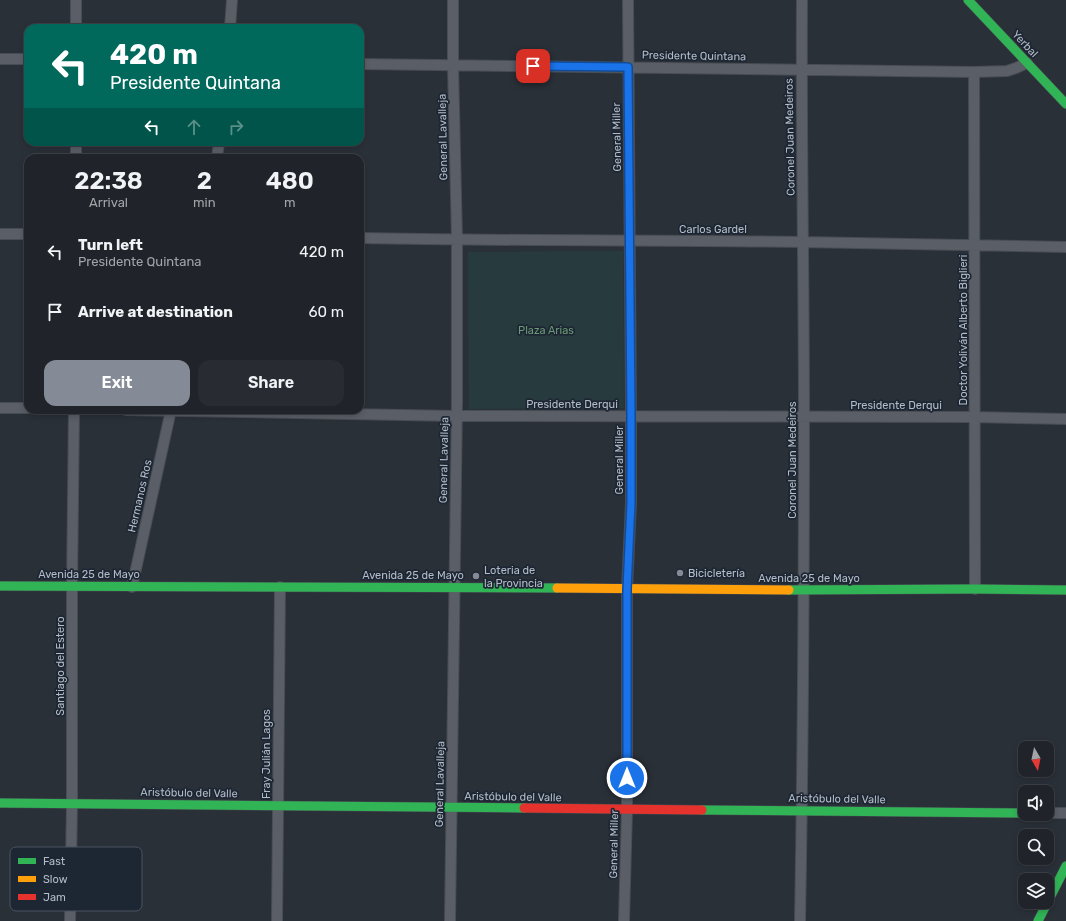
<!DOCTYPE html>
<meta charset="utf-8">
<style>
:root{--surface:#20242a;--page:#282c32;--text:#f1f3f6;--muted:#a2a4a8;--line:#3d4147;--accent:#848b96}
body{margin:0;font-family:Rubik,sans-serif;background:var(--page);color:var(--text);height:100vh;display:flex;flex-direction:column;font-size:15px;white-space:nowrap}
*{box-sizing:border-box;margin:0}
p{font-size:13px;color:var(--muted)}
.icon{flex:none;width:22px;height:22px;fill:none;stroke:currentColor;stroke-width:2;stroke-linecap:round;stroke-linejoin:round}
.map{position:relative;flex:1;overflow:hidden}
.side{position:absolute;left:24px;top:154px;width:340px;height:260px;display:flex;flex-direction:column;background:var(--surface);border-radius:12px;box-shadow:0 2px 6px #0003,0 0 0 1px var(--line)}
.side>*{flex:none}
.guide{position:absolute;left:24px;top:24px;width:340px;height:122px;border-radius:12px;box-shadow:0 2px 6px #0003,0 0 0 1px var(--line);background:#00695c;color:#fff;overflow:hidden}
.needle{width:26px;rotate:171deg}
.fabs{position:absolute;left:1018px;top:741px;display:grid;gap:8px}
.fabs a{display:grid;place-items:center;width:36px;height:36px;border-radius:8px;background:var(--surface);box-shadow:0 2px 6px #0003,0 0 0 1px var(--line);font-size:20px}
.pin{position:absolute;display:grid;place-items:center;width:34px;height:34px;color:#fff;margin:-17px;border-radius:8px;box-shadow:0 2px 6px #0006}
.me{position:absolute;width:44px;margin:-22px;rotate:0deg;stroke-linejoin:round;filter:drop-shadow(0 0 3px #0008)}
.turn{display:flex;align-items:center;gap:14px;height:84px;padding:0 20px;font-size:18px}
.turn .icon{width:52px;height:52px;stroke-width:2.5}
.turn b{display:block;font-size:28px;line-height:34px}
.lanes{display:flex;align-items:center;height:38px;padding:0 20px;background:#0003;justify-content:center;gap:20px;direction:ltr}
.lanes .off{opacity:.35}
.eta{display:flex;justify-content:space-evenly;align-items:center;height:68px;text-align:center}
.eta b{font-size:24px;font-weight:600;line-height:28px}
.primary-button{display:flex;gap:8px;margin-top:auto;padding:8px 20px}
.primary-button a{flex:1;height:46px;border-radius:12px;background:var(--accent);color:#fff;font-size:16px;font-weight:600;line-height:46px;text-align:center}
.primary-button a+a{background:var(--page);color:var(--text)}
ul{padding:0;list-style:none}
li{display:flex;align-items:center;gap:12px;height:60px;padding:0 20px}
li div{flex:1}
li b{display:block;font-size:15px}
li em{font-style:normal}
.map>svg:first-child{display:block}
.green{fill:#273a3e}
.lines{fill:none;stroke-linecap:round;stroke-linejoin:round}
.street-casing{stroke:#484c53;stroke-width:12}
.fast-casing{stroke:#484c53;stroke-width:10}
.slow-casing{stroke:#484c53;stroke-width:10}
.jam-casing{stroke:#484c53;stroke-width:10}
.street{stroke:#5a5e66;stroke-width:10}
.fast{stroke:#30b455;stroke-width:9}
.slow{stroke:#ff9f0a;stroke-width:9}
.jam{stroke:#e5322d;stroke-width:9}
.route-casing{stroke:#114b97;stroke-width:10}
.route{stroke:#1a73e8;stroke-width:7}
.poi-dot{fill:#848b96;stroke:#1d2633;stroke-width:1.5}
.labels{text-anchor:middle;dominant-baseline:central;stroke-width:3.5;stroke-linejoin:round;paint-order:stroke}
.street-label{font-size:11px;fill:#b4bcc9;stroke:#1d2633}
.park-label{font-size:11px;fill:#6b9a76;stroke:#1d2633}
.poi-label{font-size:11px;fill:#b4bcc9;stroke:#1d2633;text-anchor:start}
.key{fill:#1d2633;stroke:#4a5360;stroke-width:1}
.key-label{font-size:11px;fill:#b4bcc9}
</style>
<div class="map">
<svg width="1066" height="921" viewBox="0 0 1066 921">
<rect width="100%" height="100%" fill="#2a3038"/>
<!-- green -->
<path class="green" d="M623,251L624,408L469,409L468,252Z"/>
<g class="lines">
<!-- street casing -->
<g class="street-casing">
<path id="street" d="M76,28V0
M230,28L232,0
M0,59H28
M360,64L974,72L1007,71L1016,68L1027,63
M974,72L975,589
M76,142V158
M217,158L219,142
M0,234H28
M360,238C508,241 656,240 803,242C891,243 978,246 1066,247
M0,408H28
M126,410L456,416L974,417L1066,419
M132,587L171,410
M1047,813H1066
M70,921L72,804V586L74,410
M277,921L280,587
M450,921L457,403V240L453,65V0
M624,921L627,810V589L631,503V416L628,0
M800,921C803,753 804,585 804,417C804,278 801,139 802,0"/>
</g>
<!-- fast casing -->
<g class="fast-casing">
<path id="fast" d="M968,0L1066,104
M0,586L557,588
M789,590L975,589L1066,590
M0,803L524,808
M702,810L1025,813
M1038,921L1066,866"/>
</g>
<!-- slow casing -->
<g class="slow-casing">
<path id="slow" d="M557,588L789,590"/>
</g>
<!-- jam casing -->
<g class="jam-casing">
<path id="jam" d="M524,808L702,810"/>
</g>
<!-- street -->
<use href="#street" class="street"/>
<!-- fast -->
<use href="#fast" class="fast"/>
<!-- slow -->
<use href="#slow" class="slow"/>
<!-- jam -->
<use href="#jam" class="jam"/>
</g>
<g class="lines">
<!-- route casing -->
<g class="route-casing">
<path id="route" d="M533,66L628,67L631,416V503L627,589V778"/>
</g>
<!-- route -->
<use href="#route" class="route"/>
</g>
<!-- markers -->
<g class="poi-dot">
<circle cx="680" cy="573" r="4"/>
<circle cx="476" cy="576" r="4"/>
</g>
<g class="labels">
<!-- street labels -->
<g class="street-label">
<text transform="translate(1025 44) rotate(47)">Yerbal</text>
<text transform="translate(694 56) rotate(1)">Presidente Quintana</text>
<text transform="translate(443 137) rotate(-91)">General Lavalleja</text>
<text transform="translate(617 137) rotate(-91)">General Miller</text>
<text transform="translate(790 137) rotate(-91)">Coronel Juan Medeiros</text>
<text x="713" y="229">Carlos Gardel</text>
<text transform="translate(963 330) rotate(-90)">Doctor Yoliván Alberto Biglieri</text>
<text x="572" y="404">Presidente Derqui</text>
<text x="896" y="405">Presidente Derqui</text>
<text transform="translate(444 460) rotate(-89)">General Lavalleja</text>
<text transform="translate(619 460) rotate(-90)">General Miller</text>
<text transform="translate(792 460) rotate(-90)">Coronel Juan Medeiros</text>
<text transform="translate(140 496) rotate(-77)">Hermanos Ros</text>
<text x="89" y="574">Avenida 25 de Mayo</text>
<text x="413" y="575">Avenida 25 de Mayo</text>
<text x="809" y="578">Avenida 25 de Mayo</text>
<text transform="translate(60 666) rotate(-90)">Santiago del Estero</text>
<text transform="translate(266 754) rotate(-90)">Fray Julián Lagos</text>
<text transform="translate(440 784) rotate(-89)">General Lavalleja</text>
<text transform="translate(189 793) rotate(1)">Aristóbulo del Valle</text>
<text transform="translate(513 797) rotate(1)">Aristóbulo del Valle</text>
<text transform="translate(837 799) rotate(1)">Aristóbulo del Valle</text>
<text transform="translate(614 844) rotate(-89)">General Miller</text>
</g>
<!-- park labels -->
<g class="park-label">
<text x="546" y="330">Plaza Arias</text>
</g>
<!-- poi labels -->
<g class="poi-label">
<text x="484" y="570">Loteria de<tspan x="484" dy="13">la Provincia</tspan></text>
<text x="688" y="573">Bicicletería</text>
</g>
</g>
<!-- legend -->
<rect x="10" y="847" width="132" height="64" rx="6" class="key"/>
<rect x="18" y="858" width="18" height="6" fill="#30b455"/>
<rect x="18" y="876" width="18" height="6" fill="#ff9f0a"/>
<rect x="18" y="894" width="18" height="6" fill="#e5322d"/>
<g class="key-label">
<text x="43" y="865">Fast</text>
<text x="43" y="883">Slow</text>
<text x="43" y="901">Jam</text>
</g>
</svg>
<div class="fabs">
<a><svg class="needle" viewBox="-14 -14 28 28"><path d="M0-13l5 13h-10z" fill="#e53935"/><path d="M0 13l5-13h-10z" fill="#a2a4a8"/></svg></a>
<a><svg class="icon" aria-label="sound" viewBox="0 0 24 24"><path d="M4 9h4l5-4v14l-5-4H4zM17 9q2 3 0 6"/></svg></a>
<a><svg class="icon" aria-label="search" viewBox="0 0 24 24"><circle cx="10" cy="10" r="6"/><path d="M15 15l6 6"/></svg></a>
<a><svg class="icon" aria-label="layers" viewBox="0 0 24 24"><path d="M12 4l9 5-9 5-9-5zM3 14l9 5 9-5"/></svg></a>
</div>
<div class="pin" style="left:533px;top:66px;background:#d93025"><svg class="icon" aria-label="arrive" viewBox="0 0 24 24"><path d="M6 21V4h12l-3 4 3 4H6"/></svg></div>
<svg class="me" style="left:627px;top:778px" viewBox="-20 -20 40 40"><circle r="17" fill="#1a73e8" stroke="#fff" stroke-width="3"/><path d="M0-11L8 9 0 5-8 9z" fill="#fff"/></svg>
<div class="guide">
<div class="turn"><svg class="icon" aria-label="left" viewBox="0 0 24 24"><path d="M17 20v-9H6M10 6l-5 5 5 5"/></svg><div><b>420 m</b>Presidente Quintana</div></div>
<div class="lanes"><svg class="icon" aria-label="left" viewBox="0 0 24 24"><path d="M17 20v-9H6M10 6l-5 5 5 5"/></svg><svg class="icon off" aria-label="ahead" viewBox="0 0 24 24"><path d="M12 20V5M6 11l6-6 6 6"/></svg><svg class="icon off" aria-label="right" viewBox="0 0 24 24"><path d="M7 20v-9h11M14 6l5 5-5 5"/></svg></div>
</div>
<section class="side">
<div class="eta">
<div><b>22:38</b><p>Arrival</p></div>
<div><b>2</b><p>min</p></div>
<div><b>480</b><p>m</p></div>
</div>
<ul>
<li><svg class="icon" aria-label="left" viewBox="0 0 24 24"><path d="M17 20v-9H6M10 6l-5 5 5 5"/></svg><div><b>Turn left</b><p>Presidente Quintana</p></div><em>420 m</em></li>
<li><svg class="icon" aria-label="arrive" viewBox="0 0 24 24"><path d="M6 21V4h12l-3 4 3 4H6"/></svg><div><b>Arrive at destination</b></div><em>60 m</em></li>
</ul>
<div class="primary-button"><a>Exit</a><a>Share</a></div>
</section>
</div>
